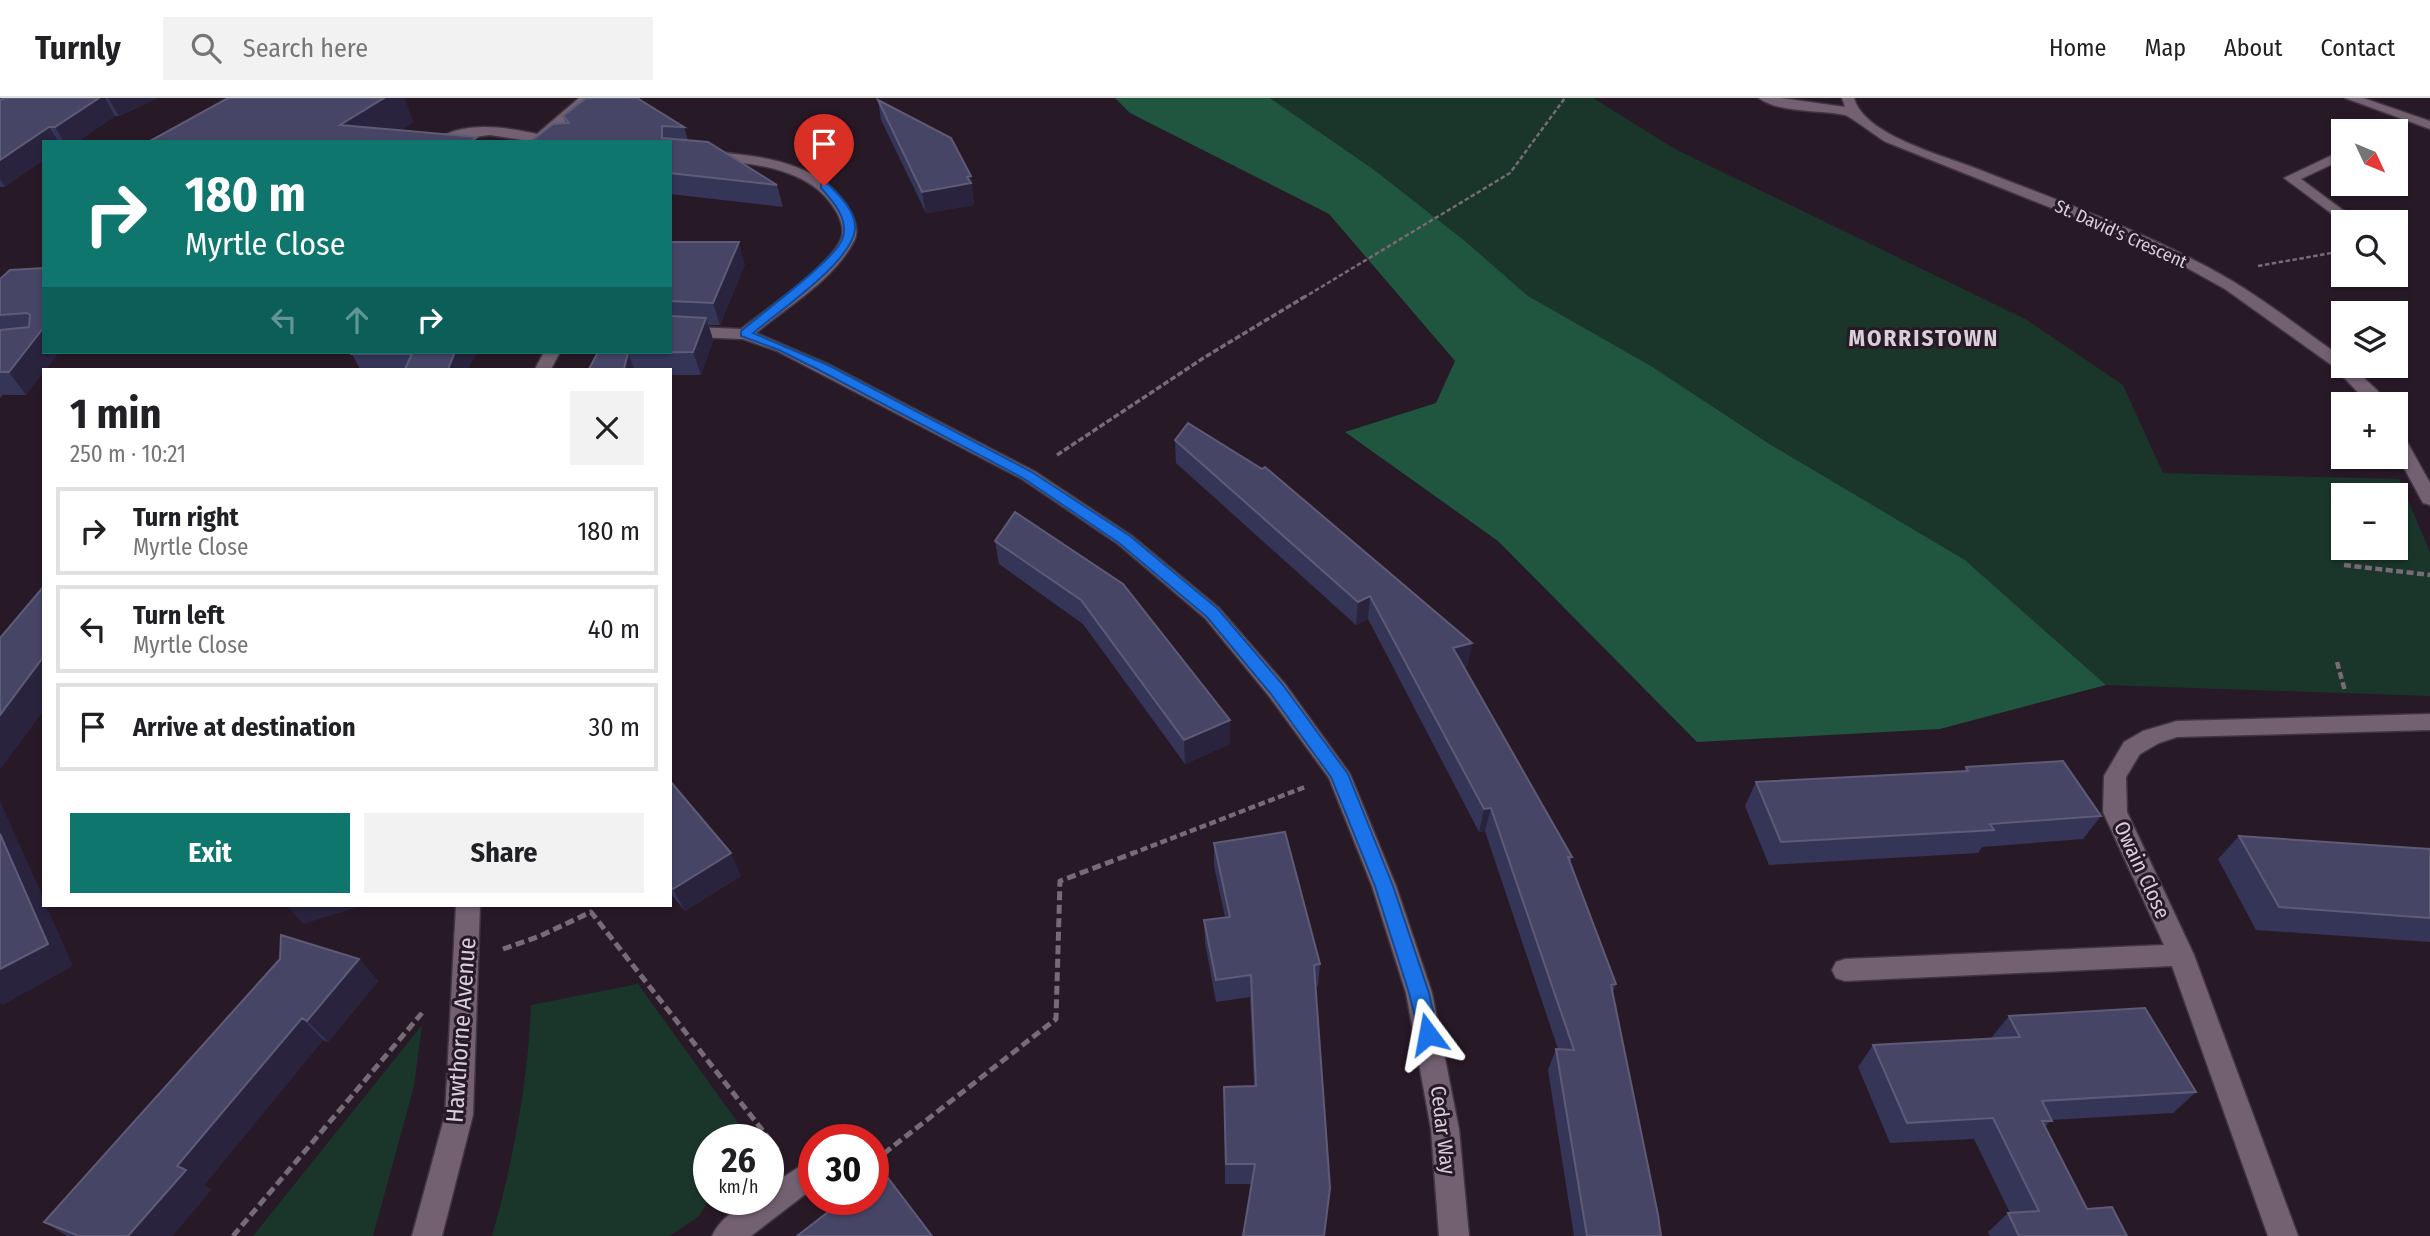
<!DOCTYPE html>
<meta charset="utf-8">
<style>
:root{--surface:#fff;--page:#f2f2f2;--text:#202124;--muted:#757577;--line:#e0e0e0;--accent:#0f766e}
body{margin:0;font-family:"Fira Sans Condensed",sans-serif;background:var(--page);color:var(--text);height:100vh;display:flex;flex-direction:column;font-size:26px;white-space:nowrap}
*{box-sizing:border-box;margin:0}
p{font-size:23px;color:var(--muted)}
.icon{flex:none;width:38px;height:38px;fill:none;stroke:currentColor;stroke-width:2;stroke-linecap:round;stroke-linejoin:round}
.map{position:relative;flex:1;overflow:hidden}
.details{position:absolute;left:42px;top:270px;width:630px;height:539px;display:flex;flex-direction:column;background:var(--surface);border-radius:0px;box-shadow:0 2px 5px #0004}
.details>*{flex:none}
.guide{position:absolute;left:42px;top:42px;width:630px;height:214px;border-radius:0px;box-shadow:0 2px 5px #0004;background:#0f766e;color:#fff;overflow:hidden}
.needle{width:46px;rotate:134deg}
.buttons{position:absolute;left:2331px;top:21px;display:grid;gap:14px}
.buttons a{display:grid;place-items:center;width:77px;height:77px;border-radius:0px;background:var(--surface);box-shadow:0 2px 5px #0004;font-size:35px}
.speed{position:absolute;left:693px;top:1026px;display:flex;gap:14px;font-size:35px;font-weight:700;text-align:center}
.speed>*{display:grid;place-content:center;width:91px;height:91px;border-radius:50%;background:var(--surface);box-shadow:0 2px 5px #0004;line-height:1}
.speed small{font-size:18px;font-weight:400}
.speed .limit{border:10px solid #d22;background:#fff;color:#111}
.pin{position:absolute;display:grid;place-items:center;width:60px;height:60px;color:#fff;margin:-72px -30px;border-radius:50% 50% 50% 0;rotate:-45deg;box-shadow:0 0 7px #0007}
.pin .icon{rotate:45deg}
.me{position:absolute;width:77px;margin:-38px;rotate:347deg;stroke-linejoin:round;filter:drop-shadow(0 0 5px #0008)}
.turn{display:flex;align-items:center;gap:24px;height:147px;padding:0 28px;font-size:32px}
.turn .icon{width:91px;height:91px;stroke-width:2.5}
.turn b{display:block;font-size:49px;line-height:60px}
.lanes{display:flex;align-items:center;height:66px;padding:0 28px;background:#0003;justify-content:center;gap:35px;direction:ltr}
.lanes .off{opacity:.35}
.round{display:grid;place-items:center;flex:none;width:74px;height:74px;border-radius:0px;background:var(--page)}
.headline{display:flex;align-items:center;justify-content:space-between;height:119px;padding:0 28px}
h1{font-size:42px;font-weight:700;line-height:52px}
.cta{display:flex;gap:14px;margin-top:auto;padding:14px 28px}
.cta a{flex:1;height:80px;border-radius:0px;background:var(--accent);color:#fff;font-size:28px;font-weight:700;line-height:80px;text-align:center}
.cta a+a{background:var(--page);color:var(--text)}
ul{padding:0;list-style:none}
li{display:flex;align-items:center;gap:21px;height:88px;margin:0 14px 10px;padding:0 14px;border:4px solid var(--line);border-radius:0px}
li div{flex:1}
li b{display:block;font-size:26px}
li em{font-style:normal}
header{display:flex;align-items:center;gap:42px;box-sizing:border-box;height:98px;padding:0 35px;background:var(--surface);border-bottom:2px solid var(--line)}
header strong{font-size:33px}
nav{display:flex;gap:38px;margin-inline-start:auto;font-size:24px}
.search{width:490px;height:63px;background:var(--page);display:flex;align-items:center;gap:18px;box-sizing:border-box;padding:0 24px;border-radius:0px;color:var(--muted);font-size:26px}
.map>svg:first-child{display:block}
.green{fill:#1a362a;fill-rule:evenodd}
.forest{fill:#205540}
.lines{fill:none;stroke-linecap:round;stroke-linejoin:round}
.minor-casing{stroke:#403540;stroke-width:3}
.path-far3{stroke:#776b76;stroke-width:2.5;stroke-dasharray:4.5 2.5;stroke-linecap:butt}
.path-far2{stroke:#776b76;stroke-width:3.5;stroke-dasharray:6 2.5;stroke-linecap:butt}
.path-far1{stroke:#776b76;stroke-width:4.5;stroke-dasharray:7 3.5;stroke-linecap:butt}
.path{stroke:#776b76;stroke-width:5;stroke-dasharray:9 4.5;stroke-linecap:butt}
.minor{fill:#736172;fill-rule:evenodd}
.wall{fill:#353558}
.shaded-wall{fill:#29233e}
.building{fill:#474565;stroke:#5e5b77;stroke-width:2}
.route{fill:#1a73e8;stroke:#114b97;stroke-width:2}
.labels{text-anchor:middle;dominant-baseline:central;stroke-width:6;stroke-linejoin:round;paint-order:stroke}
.far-street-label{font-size:18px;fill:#d9cfd8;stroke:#281927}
.street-label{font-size:21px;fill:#d9cfd8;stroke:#281927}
.far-district-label{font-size:23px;font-weight:bold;letter-spacing:2px;fill:#d9cfd8;stroke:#281927}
.near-street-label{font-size:24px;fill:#d9cfd8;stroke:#281927}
</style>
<header>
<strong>Turnly</strong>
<div class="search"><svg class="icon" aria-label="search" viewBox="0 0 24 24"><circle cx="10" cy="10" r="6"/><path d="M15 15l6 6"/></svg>Search here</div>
<nav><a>Home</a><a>Map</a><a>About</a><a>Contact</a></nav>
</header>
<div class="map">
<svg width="2430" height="1138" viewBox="0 0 2430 1138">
<rect width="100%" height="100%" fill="#281927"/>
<!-- green -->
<path class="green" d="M1270,0H1593L1675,51L2027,222L2123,287L2163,375L2399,381L2430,454V598L2106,587L1965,462L1768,345L1651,268L1528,198L1465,143L1373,71ZM2343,397H2396V450H2343Z
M638,886L746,1036L739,1041H709V1064L701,1070L709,1083V1102L699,1118L670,1138H492C513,1064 528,985 531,907Z
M422,927L414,988L373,1138H253Z"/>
<!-- forest -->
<path class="forest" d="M1115,0H1270L1373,71L1465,143L1528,198L1651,268L1768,345L1965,462L2106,587L1940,631L1697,644L1498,443L1345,334L1436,305L1455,263L1329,116L1130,15Z"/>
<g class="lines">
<!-- minor casing -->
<g class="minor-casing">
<path id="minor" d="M579,0H592L551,38L568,40L574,44H535L490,37L434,44C460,22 507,29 537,36Z
M1759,0H1781L1845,9L1842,0H1854C1864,37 1942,57 1975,70C2062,104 2153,136 2234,184C2272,207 2307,235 2343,260V268H2351L2377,292L2386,306H2369L2333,268L2225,191L2180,166L2079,121L1886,44C1877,39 1850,18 1845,17C1821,12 1778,15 1759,0Z
M2345,0H2363L2430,23V31Z
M670,51C728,56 812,53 847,108C854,119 860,132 854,143C834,182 788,208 756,235L830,267L1034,373L1132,438L1219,510L1285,586L1350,676L1396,788L1432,895L1459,1031L1469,1138H1439L1431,1031L1406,895L1372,788L1329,680L1269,598L1205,520L1118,446L1022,381L777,253L743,241L670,238V228L741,231C766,211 829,169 841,141C845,131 840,119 834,110C803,60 722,64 670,59Z
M2343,52V61L2301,81L2359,124H2343L2284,80Z
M544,254H560L551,271H535Z
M2396,335L2405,340L2430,385V407L2423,405L2396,355Z
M2430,616V632L2177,639L2159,645L2140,656L2126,679L2127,714L2194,857L2298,1138H2268L2172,868L1845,883L1836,880L1832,872L1836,864L1845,861L2164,847L2103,714L2104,678L2124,644L2143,633L2177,623Z
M456,807H480L473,1017L442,1138H412L445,1017Z
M802,1067L812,1071V1091L751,1138H712C721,1118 747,1101 768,1101V1089Z"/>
</g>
<!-- path-far3 -->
<path class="path-far3" d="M2258,168L2343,153
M1303,200L1510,75L1565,0"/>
<!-- path-far2 -->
<path class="path-far2" d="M1057,357L1205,259L1306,198"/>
<!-- path-far1 -->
<path class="path-far1" d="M2344,467L2430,477
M2337,564L2345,593
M1131,756L1305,689"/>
<!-- path -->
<path class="path" d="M503,851L540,838L591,814L778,1052
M873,1064L1056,921L1060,783L1136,754
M233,1138L422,915"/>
<!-- minor -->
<use href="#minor" class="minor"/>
</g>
<!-- wall -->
<path class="wall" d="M0,0H158L119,18H115L77,44H44L5,89H0Z
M878,2L971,78L974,107L926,115L881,22Z
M563,18L684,29L688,42L777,87L783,109L670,96V44L566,25Z
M670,144L745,166L720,227H709L713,242L701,277H670V271H589L598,254H670Z
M44,170V254H59L46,271H44L26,297H3L0,300V181Z
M478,254L471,264L468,271H360L352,256Z
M1175,342L1472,545L1467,569L1464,570L1572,759L1570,765L1616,886L1612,896L1661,1138H1574L1548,972L1556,951H1558L1485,733L1479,734L1368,521L1356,527L1176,365Z
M1015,414L1230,622V646L1185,666L1083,526L999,466L995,443Z
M1966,669L2101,718L2083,741L1982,749L1978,755L1769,767L1745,708L1756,684L1964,673Z
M670,683L741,778L685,813L670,795Z
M2239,738L2430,751V844L2256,832L2218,761Z
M1214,745L1320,866L1318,888L1315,889L1252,1086H1225L1224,989L1254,988L1250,899L1216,904L1205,845L1204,822L1225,819L1214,768Z
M359,861L378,883L328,944L323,942L204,1087L211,1092L172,1138H67L44,1124Z
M2009,918L2196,994L2173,1015L2051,1022L2045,1029L2087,1111L2127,1138H1990L1988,1134L2008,1115H2010L1974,1041L1890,1045L1858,969L1873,947L1991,941V940Z"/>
<!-- shaded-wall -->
<path class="shaded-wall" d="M99,0H105L115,18L77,44H64L55,29Z
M108,0H158L119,18Z
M384,0H404L414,24L384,44L340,27Z
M49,29L59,44H44V62L5,89L0,81V62Z
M971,78L974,107L926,115L922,94Z
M739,144L745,166L720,227L713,205Z
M706,220L713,242L701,277L693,254Z
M44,229V254H59L46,271H44V274L26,297L9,274Z
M455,254H478L471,264L468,271H448Z
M628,255L634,271H624Z
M1370,498L1368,521L1356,527L1358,504Z
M1472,545L1467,569L1448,573L1453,550Z
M44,558V612L0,672V617Z
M1230,622V646L1185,666L1184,642Z
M0,703L44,801V807H46L73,868L3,907L0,905Z
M1491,710L1485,733L1479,734L1484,711Z
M731,755L741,778L685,813L673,791Z
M286,807H365L303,826Z
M359,861L378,883L328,944L307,923Z
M302,920L323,942L204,1087L211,1092L172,1138H128L177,1068Z"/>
<!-- building -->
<path class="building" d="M5,0H99L55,29H49L0,62V2Z
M228,0H384L340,27L477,39L471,44L150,43Z
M586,0H637L684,29L662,28V40L708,44L777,87L670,75V44H530L553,26L569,25L563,18Z
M878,2L951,40L971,78L967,79L971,85L922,94Z
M670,144H739L713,205L670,203Z
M44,170V229L9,274H0V232L29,229L30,217L27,215L0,217V181L10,172Z
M670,218L706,220L693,254L628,255L624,271H589L598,254H670Z
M354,254H455L448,271H405L412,256H352Z
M1188,325L1262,371L1265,369L1472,545L1453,550L1572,759H1568L1616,886L1611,887L1658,1117L1661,1138H1587L1556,951L1574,952L1491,710L1484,711L1370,498L1358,504L1175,342Z
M1015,414L1123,486L1230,622L1184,642L1081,502L995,443Z
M44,488V558L0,617V540Z
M2063,663L2101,718L1990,726L1994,732L1781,744L1756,684L1968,673L1966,669Z
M670,683L731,755L673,791L670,787Z
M1285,734L1320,866L1314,867L1330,1090L1324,1138H1243L1255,1066H1226L1224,989L1256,988L1251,877L1216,882L1204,822L1230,819L1214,745Z
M0,736L48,846L0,871Z
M2239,738L2430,751V820L2279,809Z
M281,837L359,861L307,923L302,920L177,1068L186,1072L128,1138H79L44,1124L280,861Z
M2145,910L2196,994L2042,1003L2052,1023H2042L2087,1111L2112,1109L2127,1138H2019L2008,1115L2039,1113L1993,1020L1907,1025L1873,947L2020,939L2009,918Z
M882,1072L932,1138H797L845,1101H873V1079Z"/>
<!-- route -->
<path class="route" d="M821,86H828C840,98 856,113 855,131C853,163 778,214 753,235L828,267L1032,374L1130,438L1218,511L1283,587L1348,676L1393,788L1429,895L1438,936L1435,942L1428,945L1421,942L1409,895L1375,788L1331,679L1271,596L1207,519L1119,445L1023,380L819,272L779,252L741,238V233C761,216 834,162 842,142C850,122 833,103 821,90Z"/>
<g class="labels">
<!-- far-street labels -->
<g class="far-street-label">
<text transform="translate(2121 136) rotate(24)">St. David's Crescent</text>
</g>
<!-- street labels -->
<g class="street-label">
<text transform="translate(2142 772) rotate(65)">Owain Close</text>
<text transform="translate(1443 1032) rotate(83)">Cedar Way</text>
</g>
<!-- far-district labels -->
<g class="far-district-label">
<text x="1924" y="240">MORRISTOWN</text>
</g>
<!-- near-street labels -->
<g class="near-street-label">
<text transform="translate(461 932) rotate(-86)">Hawthorne Avenue</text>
</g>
</g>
</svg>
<div class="buttons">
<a><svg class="needle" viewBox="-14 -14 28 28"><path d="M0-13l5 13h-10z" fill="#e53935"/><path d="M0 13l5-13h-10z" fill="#757577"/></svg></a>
<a><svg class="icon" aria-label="search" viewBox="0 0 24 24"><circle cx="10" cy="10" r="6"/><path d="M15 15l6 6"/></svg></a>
<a><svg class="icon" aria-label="layers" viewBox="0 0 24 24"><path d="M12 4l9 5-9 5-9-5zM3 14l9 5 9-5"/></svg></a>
<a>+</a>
<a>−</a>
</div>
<div class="speed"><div>26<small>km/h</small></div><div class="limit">30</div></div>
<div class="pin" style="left:824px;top:88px;background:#d93025"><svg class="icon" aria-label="arrive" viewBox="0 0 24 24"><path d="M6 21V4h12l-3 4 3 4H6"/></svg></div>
<svg class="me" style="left:1428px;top:936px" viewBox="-20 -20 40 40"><path d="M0-17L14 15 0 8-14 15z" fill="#1a73e8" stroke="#fff" stroke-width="4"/></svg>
<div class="guide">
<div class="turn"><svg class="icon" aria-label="right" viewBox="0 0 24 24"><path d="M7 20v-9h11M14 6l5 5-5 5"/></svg><div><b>180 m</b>Myrtle Close</div></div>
<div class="lanes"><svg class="icon off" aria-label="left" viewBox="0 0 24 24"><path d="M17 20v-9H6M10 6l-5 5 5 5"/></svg><svg class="icon off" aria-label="ahead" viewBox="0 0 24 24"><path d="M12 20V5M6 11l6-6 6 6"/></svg><svg class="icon" aria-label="right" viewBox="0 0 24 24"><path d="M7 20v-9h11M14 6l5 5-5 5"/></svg></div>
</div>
<section class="details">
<div class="headline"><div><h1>1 min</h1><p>250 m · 10:21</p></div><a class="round"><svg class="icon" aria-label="close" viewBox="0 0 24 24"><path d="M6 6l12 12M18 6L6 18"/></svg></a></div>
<ul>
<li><svg class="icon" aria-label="right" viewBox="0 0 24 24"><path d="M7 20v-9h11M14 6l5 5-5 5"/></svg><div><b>Turn right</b><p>Myrtle Close</p></div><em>180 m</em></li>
<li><svg class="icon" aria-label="left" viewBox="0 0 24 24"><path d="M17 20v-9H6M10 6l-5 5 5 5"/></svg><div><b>Turn left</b><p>Myrtle Close</p></div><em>40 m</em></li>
<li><svg class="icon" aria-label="arrive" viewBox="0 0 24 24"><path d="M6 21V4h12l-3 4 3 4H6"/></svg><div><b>Arrive at destination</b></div><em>30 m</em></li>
</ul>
<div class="cta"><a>Exit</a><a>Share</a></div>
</section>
</div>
